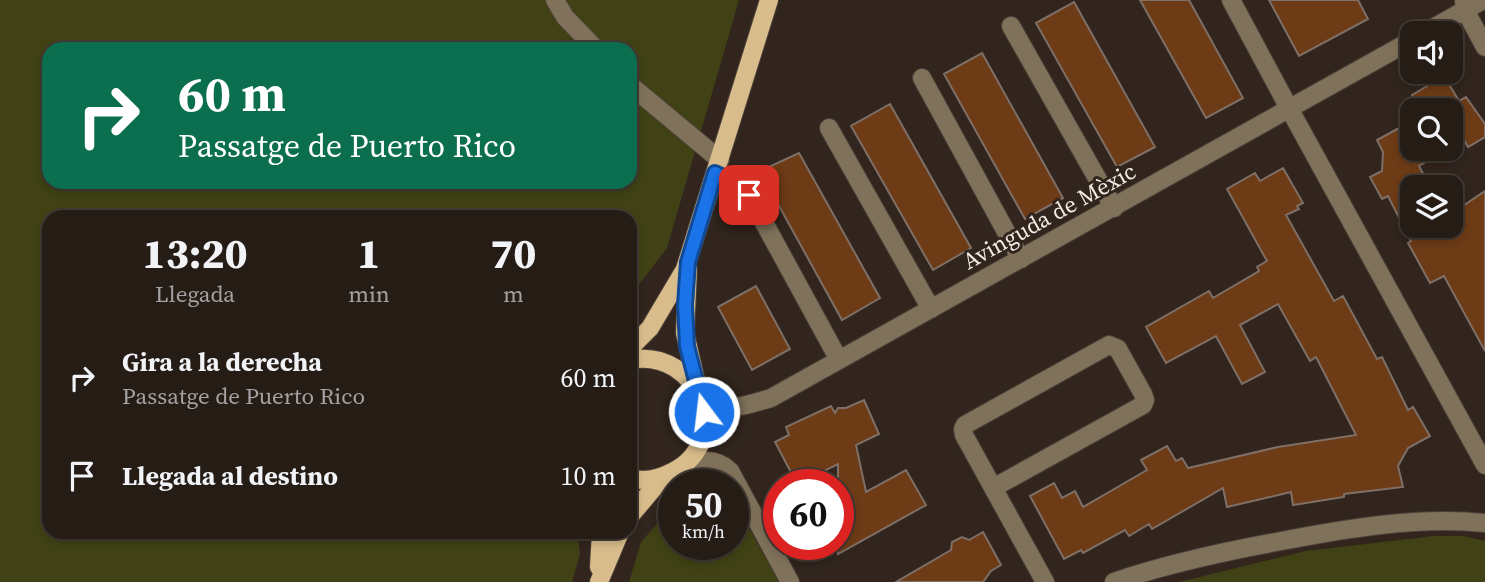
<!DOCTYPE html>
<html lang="es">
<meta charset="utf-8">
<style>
:root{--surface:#251c16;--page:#312923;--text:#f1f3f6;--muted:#a3a1a1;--line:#423a35}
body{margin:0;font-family:"Source Serif 4",serif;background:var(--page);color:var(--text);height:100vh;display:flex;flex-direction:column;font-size:26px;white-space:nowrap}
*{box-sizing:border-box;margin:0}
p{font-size:23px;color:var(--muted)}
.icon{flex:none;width:38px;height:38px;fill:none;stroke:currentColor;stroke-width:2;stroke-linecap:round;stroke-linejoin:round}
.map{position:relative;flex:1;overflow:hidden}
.side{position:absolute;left:42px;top:210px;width:595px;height:329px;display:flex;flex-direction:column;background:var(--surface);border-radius:21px;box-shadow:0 4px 10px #0003,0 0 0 2px var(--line)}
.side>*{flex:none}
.banner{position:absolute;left:42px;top:42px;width:595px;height:147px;border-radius:21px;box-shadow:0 4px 10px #0003,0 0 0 2px var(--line);background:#0b6e4f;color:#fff;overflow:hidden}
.tools{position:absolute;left:1400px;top:21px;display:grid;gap:14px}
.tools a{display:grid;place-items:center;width:63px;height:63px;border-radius:14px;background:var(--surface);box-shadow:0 4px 10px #0003,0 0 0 2px var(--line);font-size:35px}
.speed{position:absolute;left:658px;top:469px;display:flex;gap:14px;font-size:35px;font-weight:700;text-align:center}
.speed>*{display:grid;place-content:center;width:91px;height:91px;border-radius:50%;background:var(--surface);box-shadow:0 4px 10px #0003,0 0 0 2px var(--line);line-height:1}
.speed small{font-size:18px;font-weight:400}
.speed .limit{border:10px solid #d22;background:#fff;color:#111}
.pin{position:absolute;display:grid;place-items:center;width:60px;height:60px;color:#fff;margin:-30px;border-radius:14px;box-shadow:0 4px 10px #0006}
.me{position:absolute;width:77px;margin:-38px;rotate:345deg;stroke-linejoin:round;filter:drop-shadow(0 0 5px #0008)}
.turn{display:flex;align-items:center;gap:24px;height:147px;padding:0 21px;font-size:32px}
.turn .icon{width:91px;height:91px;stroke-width:2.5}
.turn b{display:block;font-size:49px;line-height:60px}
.eta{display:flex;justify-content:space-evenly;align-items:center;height:119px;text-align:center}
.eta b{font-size:42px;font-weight:800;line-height:49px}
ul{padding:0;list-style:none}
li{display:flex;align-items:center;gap:21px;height:98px;padding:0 21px}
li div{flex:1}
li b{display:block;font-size:26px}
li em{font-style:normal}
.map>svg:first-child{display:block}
.green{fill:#404215;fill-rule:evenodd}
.building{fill:#6d3b16;stroke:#7e6f67;stroke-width:2}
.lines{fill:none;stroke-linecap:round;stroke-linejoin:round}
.minor-casing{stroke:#4c4139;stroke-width:20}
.major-casing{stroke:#4c4139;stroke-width:20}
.minor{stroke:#80725a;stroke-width:18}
.major{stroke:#d9bc8b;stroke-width:18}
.route-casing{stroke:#114b97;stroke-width:18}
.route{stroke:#1a73e8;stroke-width:12}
.labels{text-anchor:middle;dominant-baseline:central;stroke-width:6;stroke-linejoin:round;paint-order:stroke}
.street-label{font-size:23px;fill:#f4ebe6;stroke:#31251d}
</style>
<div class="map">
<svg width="1485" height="582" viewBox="0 0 1485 582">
<rect width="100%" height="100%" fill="#31251d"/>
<!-- green -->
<path class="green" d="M0,0H739L667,248L630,296V217H49V532H577L580,554L572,582H0ZM49,49H630V182H49Z
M674,505V544H733V507L741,514L779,582H629L641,542Z
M1434,536H1463L1485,541V582H1179L1306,551Z"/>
<!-- building -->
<path class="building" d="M1140,0H1189L1243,98L1206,118Z
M1269,0H1358L1368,19L1299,56Z
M1074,2L1155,147L1117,167L1036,23Z
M982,53L1063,198L1025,219L944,74Z
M1444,76L1459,101L1466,97L1485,124V137L1468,147L1464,140L1451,148V110H1421L1412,95Z
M890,104L971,248L933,270L851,126Z
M1412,121V149H1449L1419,166L1430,187H1412V226H1451V214L1485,191V351L1444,276L1430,283L1408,243L1411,241L1388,196L1382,199L1370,177L1382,171L1383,152L1377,140Z
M799,153L880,298L842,320L773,195L756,173Z
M1283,168L1303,203L1297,206L1299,209L1286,215L1334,301L1343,296L1377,359L1382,357L1408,410L1413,407L1430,436L1408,448L1398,466L1403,487L1344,494V497L1293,505L1291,492L1227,507L1223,488L1152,529L1149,524L1129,536L1125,530L1083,553L1081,550L1064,559L1030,496L1054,483L1062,498L1075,491L1083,507L1147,470L1141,460L1167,446L1176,461L1182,458L1188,468L1278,447L1356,435L1316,357L1310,361L1278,304L1240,325L1265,372L1242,384L1216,336L1166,363L1146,327L1209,291L1213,298L1259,271L1257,267L1267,261L1227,189L1255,173L1260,181Z
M756,286L790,349L752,370L718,307Z
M864,400L879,434L856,445L866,492L906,470L926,505L838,554V464L814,476L811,471L794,478L775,442L789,435L786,427L831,406L835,413L838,408H846Z
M983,532L1001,565L991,571L983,582H896L951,550L952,542L962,537L969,540Z"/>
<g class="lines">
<!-- minor casing -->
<g class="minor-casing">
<path id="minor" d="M555,0L565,17L596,49
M1231,0L1290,110L1485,465
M1464,0L1465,10L1485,47
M1011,26L1114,208
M1424,33L1483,0
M922,78L1021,259
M630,85L720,160
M829,128L931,309
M715,173L743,187L749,195L839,360
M702,402C725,413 748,405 771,398L1412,40
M680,468C697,460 716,457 730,471L790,582
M993,488L1143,405L1145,400L1143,394L1118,349L1109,345L965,425L963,429L964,435L1045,582
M1114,582C1166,564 1222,552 1276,542C1344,529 1416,516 1485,523"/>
</g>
<!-- major casing -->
<g class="major-casing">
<path id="major" d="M688,269L685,333L697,386
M630,348L650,328L685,269L769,0
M630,360C699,347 735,441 672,472C659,479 644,482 630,478
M630,516L663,477
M599,567L601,532
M599,582L620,532"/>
</g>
<!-- minor -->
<use href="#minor" class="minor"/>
<!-- major -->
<use href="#major" class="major"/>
</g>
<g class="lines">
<!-- route casing -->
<g class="route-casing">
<path id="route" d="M704,412L687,346L685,305L688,262L715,173L743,187L749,195"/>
</g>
<!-- route -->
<use href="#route" class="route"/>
</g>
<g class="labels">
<!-- street labels -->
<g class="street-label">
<text transform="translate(1049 216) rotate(-29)">Avinguda de Mèxic</text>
</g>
</g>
</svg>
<div class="tools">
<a><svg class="icon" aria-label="sound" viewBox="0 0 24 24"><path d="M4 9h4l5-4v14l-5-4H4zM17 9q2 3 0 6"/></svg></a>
<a><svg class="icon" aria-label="search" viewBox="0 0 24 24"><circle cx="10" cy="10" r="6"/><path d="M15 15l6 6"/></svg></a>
<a><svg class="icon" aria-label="layers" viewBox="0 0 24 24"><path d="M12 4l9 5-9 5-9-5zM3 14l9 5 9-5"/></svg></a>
</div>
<div class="speed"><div>50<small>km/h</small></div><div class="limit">60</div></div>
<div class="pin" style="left:749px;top:195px;background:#d93025"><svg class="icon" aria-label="arrive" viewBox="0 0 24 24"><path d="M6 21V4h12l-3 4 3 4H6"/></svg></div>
<svg class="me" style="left:704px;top:412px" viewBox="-20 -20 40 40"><circle r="17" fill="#1a73e8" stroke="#fff" stroke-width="3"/><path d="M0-11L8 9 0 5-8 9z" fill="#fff"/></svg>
<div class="banner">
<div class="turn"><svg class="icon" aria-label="right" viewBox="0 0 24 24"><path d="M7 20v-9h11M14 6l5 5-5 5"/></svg><div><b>60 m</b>Passatge de Puerto Rico</div></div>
</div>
<section class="side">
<div class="eta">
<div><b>13:20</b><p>Llegada</p></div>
<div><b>1</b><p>min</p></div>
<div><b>70</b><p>m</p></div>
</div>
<ul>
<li><svg class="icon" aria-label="right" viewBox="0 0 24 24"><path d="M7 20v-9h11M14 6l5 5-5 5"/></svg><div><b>Gira a la derecha</b><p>Passatge de Puerto Rico</p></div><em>60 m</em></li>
<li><svg class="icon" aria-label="arrive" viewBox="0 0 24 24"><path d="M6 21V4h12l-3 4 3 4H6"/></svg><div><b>Llegada al destino</b></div><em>10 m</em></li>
</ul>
</section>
</div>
